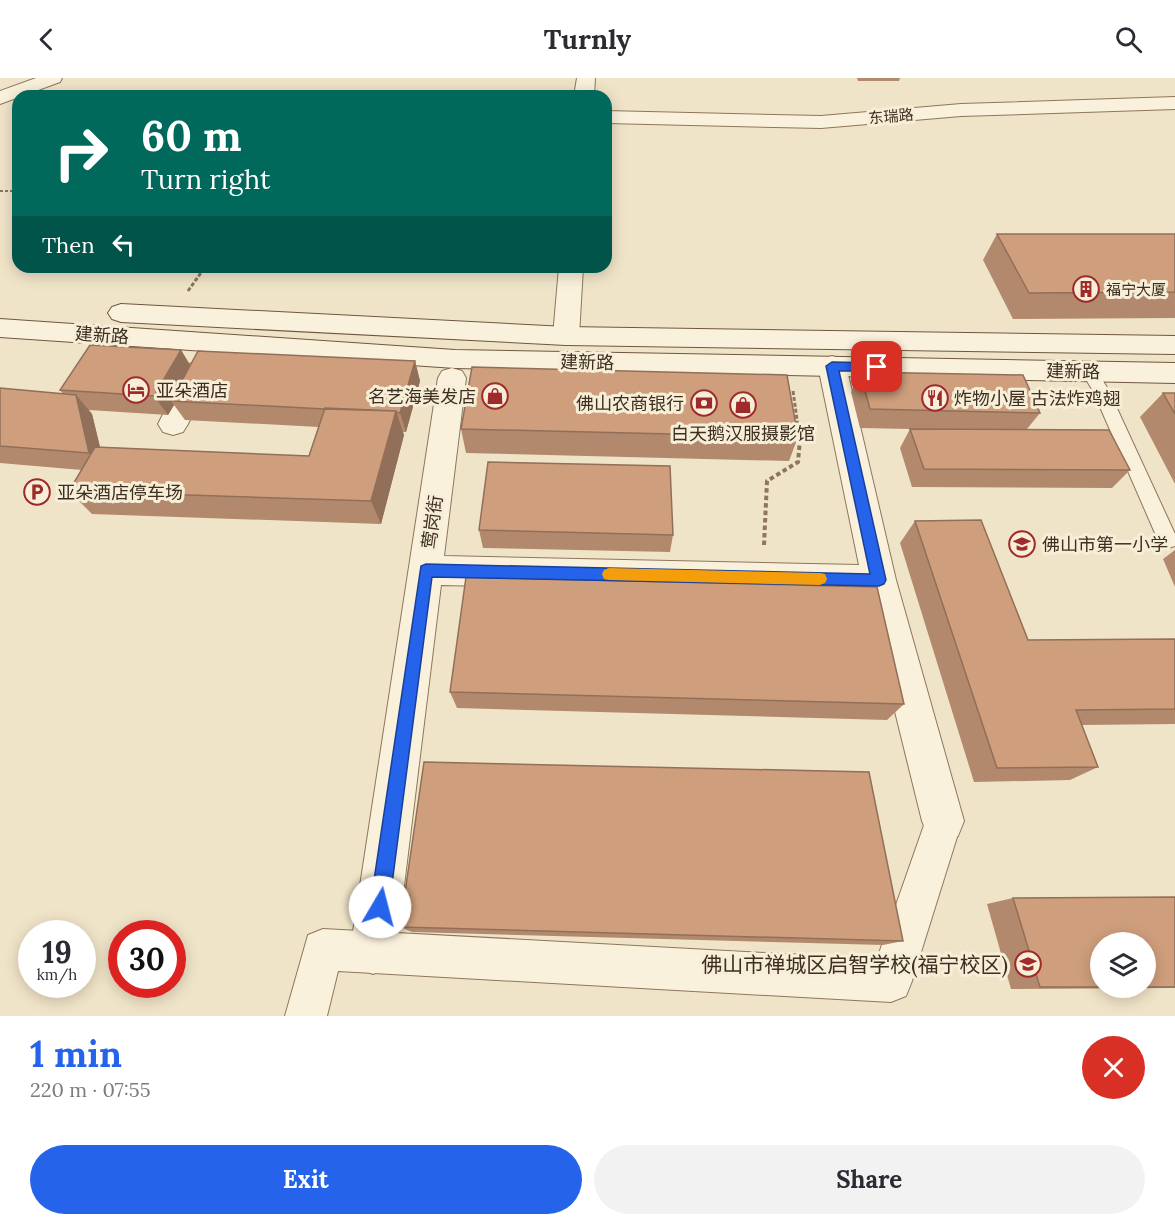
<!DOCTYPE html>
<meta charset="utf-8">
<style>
:root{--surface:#fff;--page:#f2f2f3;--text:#2b2b33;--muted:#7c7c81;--accent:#2563eb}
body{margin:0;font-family:Lora,"Noto Sans SC",serif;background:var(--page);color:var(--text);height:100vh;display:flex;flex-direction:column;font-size:22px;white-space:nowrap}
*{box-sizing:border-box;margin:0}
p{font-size:20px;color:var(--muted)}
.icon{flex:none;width:33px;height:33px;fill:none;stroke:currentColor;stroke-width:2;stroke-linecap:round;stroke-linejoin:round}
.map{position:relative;height:938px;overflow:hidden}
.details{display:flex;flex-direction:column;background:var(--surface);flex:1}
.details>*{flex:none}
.top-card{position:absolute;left:12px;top:12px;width:600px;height:183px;border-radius:18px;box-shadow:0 3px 15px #0003;background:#00695c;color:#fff;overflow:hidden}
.controls{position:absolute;left:1090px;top:854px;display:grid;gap:12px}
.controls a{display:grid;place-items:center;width:66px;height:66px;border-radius:50%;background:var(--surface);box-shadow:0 3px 15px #0003;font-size:30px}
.speed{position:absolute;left:18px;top:842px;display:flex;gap:12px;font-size:30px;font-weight:700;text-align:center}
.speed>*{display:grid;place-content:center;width:78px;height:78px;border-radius:50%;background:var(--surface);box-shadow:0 3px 15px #0003;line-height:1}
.speed small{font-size:15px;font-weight:400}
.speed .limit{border:9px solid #d22;background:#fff;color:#111}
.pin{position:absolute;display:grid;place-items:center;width:51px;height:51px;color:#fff;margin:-26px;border-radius:12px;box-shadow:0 3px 9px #0006}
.me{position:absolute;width:66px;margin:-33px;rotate:8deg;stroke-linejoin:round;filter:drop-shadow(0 0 4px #0008)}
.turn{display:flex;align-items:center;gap:21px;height:126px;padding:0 30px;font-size:27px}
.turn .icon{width:78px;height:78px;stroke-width:2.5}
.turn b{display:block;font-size:42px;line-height:51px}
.then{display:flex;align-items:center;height:57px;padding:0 30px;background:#0003;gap:12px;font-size:22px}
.round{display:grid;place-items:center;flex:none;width:63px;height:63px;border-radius:32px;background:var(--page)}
.head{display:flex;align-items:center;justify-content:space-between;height:102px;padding:0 30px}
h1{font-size:36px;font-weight:700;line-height:45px;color:var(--accent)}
.cta{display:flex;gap:12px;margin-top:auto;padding:12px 30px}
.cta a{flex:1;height:69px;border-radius:36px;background:var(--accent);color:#fff;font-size:24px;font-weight:700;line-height:69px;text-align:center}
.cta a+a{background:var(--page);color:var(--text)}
header{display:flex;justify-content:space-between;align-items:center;height:78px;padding:0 30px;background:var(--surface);font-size:27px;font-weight:700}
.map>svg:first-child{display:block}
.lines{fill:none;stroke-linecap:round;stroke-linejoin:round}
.service-casing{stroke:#8d765c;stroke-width:2}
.pedestrian-casing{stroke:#8d765c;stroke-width:2}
.minor-casing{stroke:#8d765c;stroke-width:2}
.tertiary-casing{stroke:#8d765c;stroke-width:2}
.secondary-casing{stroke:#6f573f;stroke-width:2}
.path-far2{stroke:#8d765c;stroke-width:2;stroke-dasharray:3 2;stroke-linecap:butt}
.path-far1{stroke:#8d765c;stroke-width:3;stroke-dasharray:4 2;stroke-linecap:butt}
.path{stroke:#8d765c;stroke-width:4;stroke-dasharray:4.5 3;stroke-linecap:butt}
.service{fill:#faf1dc;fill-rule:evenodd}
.pedestrian{fill:#faf1dc;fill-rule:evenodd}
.minor{fill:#faf1dc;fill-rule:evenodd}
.tertiary{fill:#faf1dc;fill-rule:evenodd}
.secondary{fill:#faf1dc;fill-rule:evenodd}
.wall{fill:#b2896c;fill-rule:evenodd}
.shaded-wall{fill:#916f58}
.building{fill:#cf9f7d;stroke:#916f58;stroke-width:1.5;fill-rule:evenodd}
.route{fill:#2563eb;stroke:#184099;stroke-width:1.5}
.slow{fill:#f59e0b}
.labels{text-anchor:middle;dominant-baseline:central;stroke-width:6;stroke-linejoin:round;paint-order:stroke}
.far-street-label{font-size:15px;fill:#3d2e20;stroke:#f7eed8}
.far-poi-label{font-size:15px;fill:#3d2e20;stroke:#f7eed8;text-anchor:start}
.street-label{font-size:18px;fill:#3d2e20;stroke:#f7eed8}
.poi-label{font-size:18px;fill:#3d2e20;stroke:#f7eed8;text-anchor:start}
.near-poi-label{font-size:21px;fill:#3d2e20;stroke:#f7eed8;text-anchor:end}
</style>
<header><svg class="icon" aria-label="back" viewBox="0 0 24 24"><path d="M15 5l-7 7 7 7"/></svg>Turnly<svg class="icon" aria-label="search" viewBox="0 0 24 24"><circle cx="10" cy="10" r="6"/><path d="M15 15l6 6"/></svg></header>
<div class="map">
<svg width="1175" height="938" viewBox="0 0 1175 938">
<rect width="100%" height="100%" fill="#f0e4c8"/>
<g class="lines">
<!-- service casing -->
<g class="service-casing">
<path id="service" d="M1089,287L1095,289L1109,313L1175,456V468L1168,470L1161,468L1158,462L1093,313L1081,293L1083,289Z"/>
</g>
<!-- pedestrian casing -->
<g class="pedestrian-casing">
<path id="pedestrian" d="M943,724L956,730L962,743L912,903L906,918L891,924L338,893L327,938H285L308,857L323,851L877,881L930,730Z"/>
</g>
<!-- minor casing -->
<g class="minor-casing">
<path id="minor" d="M832,278L842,281L846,288L896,502L964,743L958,758L943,764L928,758L922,743L866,516L441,507L396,873L389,889L373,896L357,889L350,873L438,300L442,293L452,290L462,293L466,300L444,478L859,487L818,288L822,281Z
M199,283L209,286L213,293L188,346L183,354L173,357L163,354L158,346L185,293L189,286Z"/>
</g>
<!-- tertiary casing -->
<g class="tertiary-casing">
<path id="tertiary" d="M36,0H62L60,4L0,26V13Z
M577,0H595L594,18H574Z
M1175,19V31L961,38L821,50L606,45V33L821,38L961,26Z
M559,189H583L579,258L575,264L566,267L557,264L553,258Z"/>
</g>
<!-- secondary casing -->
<g class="secondary-casing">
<path id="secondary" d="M121,226L566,249L1175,258V276L566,267L121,244L112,241L108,235L112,229Z
M0,241L455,272L1175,285V305L455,290L0,259Z"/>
</g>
<!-- path-far2 -->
<path class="path-far2" d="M0,113H18"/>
<!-- path-far1 -->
<path class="path-far1" d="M188,213L205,189
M793,313L800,363"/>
<!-- path -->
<path class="path" d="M764,467L767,403L798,384L800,361"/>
<!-- service -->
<use href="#service" class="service"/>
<!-- pedestrian -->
<use href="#pedestrian" class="pedestrian"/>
<!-- minor -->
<use href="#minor" class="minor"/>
<!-- tertiary -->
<use href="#tertiary" class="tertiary"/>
<!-- secondary -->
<use href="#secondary" class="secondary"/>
</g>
<!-- wall -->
<path class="wall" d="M857,0H900L899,3H858Z
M997,156H1175V240L1013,241L983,182Z
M181,272L190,287L415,283L420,303L406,354H403L404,357L381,446L92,436L69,413L82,392L0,385V310L63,316L60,312ZM174,327L185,342L319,349L309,378L100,369L92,336L89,332L168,337Z
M860,294L1040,335L1027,351L1130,392L1112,410L912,409L900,370L910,351L860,350L851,314Z
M1163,315H1175V406L1140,339Z
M461,351L798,359L789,383L466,375Z
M915,443L1028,562L1175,561V646L1082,647L1098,689L1070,702L974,704L900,465Z
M479,452L673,457L670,474L483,470Z
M1175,472V509L1163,481Z
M450,614L904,626L887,642L457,630Z
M1175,819V910L1011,911L987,826L1013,820Z
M400,849L903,863L883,867L412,854Z"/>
<!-- shaded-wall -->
<path class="shaded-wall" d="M181,272L193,292L171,323L174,327L168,337L154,318Z
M415,283L420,303L406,354L400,335Z
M76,317L92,336L106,394L89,375Z
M396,333L404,357L381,446L371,423Z"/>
<!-- building -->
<path class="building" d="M997,156H1175V214L1029,215Z
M90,267L181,272L154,318L60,312Z
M198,273L415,283L400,335L396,334V333L325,331L171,323Z
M472,289L787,297L798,359L461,351Z
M860,294L1023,297L1040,335L870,331Z
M0,310L76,317L89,375L0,368Z
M1163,315H1175V336Z
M325,330L396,333L371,423L69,413L95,369L309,378Z
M910,351L1109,352L1130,392L924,391Z
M488,384L670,388L673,457L479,452Z
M981,442L1028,562L1175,561V631L1076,632L1098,689L997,690L915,443Z
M466,499L877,509L904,626L450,614Z
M424,684L869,694L903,863L400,849Z
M1175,819V909H1040L1013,820ZM1101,864H1146V909H1101Z"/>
<!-- route -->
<path class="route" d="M832,284L877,285L883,289L877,293H839L886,502L884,506L879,508L432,499L389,829L386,835L380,838L373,835L370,829L421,488L426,486L870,496L826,288Z"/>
<!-- slow -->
<path class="slow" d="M609,490L820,495L825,496L827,501L825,505L820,507L609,502L604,501L602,496L604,492Z"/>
<!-- icons -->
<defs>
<g id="building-ring" transform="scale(1.35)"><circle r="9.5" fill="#f7eed8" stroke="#9e2a2b" stroke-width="1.5"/><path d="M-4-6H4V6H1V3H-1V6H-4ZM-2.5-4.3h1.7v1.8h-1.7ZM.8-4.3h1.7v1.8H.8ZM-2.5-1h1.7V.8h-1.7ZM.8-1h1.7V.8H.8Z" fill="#9e2a2b"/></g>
<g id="hotel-ring" transform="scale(1.35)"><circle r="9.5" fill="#f7eed8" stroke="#9e2a2b" stroke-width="1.5"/><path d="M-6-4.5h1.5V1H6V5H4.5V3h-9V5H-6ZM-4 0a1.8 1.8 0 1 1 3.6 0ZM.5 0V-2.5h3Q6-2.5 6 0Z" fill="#9e2a2b"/></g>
<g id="shop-ring" transform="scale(1.35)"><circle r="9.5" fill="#f7eed8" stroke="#9e2a2b" stroke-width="1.5"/><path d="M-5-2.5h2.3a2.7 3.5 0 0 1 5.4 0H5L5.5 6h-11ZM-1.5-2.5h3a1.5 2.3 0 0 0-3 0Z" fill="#9e2a2b"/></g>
<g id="restaurant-ring" transform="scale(1.35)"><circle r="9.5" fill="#f7eed8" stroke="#9e2a2b" stroke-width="1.5"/><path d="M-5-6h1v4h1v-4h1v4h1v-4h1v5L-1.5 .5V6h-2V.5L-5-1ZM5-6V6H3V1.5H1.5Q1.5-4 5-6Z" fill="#9e2a2b"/></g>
<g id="bank-ring" transform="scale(1.35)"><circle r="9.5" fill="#f7eed8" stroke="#9e2a2b" stroke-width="1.5"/><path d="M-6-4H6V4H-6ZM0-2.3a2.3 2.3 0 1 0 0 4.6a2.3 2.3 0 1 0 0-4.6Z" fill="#9e2a2b"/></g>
<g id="parking-ring" transform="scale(1.35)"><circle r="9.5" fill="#f7eed8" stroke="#9e2a2b" stroke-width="1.5"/><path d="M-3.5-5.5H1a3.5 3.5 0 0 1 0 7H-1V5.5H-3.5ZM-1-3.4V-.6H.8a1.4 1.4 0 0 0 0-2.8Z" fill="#9e2a2b"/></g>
<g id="school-ring" transform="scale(1.35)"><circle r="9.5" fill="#f7eed8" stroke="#9e2a2b" stroke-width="1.5"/><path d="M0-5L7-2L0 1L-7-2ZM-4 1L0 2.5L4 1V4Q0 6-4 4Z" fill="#9e2a2b"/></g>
</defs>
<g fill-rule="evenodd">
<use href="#building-ring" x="1086" y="211"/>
<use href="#hotel-ring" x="136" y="312"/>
<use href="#shop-ring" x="495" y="318"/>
<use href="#restaurant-ring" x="935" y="320"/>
<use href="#bank-ring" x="704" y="325"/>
<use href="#shop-ring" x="743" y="327"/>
<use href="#parking-ring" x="37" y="414"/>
<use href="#school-ring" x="1022" y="466"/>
<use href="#school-ring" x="1028" y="886"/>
</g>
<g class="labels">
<!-- far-street labels -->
<g class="far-street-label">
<text transform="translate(891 38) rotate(-5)">东瑞路</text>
</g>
<!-- far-poi labels -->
<g class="far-poi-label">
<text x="1106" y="211">福宁大厦</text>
</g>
<!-- street labels -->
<g class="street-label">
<text transform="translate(102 257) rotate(4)">建新路</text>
<text transform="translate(587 284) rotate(1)">建新路</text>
<text transform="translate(1073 293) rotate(1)">建新路</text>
<text transform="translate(432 444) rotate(-82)">莺岗街</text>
</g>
<!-- poi labels -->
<g class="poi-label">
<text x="156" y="312">亚朵酒店</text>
<text x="476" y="318" text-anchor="end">名艺海美发店</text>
<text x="954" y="320">炸物小屋 古法炸鸡翅</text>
<text x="684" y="325" text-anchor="end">佛山农商银行</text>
<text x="743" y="355" text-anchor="middle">白天鹅汉服摄影馆</text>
<text x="57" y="414">亚朵酒店停车场</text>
<text x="1042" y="466">佛山市第一小学</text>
</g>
<!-- near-poi labels -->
<g class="near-poi-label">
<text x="1008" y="886">佛山市禅城区启智学校(福宁校区)</text>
</g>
</g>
</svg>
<div class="controls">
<a><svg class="icon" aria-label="layers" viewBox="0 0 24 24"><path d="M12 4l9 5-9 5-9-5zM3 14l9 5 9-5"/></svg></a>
</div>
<div class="speed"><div>19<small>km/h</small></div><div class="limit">30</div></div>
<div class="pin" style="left:877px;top:289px;background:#d93025"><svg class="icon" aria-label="arrive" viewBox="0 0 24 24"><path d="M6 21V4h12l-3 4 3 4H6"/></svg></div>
<svg class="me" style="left:380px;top:829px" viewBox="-20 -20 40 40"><circle r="19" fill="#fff"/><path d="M0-13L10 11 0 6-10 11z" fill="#2563eb"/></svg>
<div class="top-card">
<div class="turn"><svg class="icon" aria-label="right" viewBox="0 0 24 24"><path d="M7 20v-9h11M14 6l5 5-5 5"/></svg><div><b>60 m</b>Turn right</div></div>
<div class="then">Then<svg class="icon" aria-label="left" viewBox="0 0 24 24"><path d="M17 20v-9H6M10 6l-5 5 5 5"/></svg></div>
</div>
</div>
<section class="details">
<div class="head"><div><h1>1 min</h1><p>220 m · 07:55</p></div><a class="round" style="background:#d93025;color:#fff"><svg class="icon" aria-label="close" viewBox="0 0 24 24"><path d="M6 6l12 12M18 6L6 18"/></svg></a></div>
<div class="cta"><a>Exit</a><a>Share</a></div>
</section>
